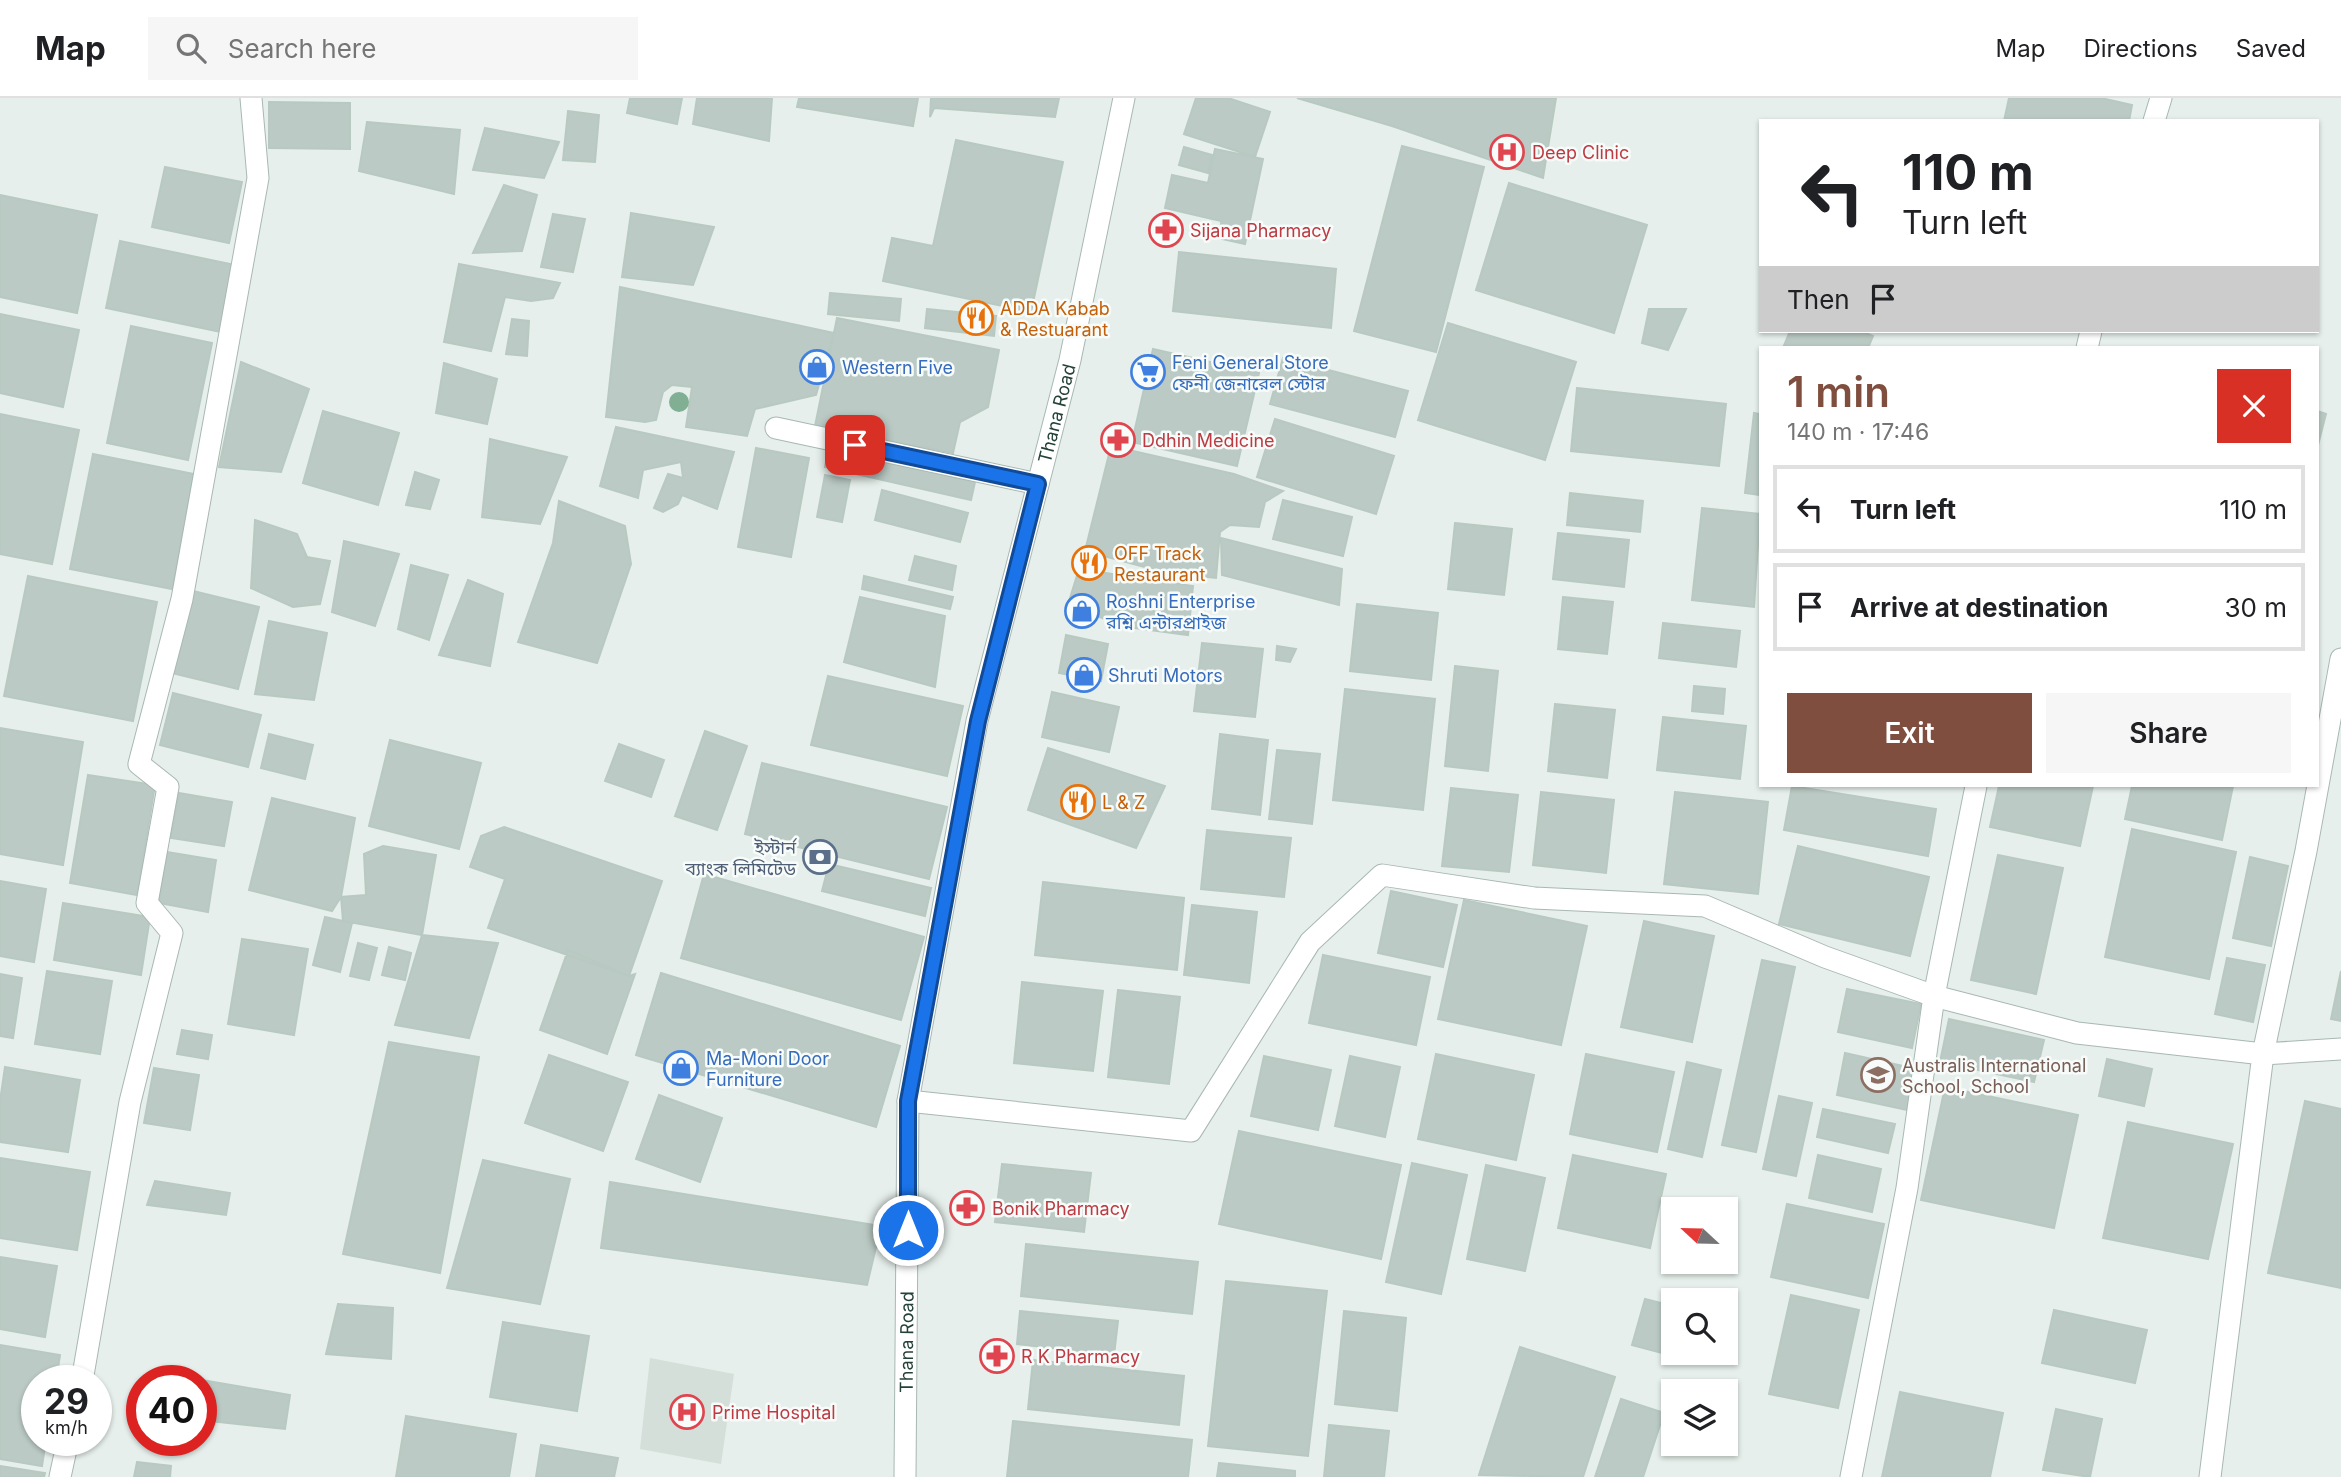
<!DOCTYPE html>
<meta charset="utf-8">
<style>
:root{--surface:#fff;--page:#f6f6f6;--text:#202124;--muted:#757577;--line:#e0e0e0;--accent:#7f4e3f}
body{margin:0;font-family:Inter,"Noto Sans Bengali",sans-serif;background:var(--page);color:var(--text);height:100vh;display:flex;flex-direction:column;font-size:26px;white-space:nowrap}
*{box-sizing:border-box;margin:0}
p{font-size:23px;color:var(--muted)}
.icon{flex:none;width:38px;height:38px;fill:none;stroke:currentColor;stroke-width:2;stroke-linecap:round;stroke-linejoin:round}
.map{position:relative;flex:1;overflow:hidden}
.side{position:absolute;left:1759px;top:248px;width:560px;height:441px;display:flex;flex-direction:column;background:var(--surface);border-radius:0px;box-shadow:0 2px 5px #0004}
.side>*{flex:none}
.banner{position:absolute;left:1759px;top:21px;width:560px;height:214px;border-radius:0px;box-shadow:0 2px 5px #0004;background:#fff;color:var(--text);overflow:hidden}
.needle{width:46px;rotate:292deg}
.tools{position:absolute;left:1661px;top:1099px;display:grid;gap:14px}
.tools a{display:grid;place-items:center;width:77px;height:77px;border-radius:0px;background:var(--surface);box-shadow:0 2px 5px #0004;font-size:35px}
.speed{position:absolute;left:21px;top:1267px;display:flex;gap:14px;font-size:35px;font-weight:700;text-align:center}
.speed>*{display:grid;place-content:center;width:91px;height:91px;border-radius:50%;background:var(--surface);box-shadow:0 2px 5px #0004;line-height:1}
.speed small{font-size:18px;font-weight:400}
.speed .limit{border:10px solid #d22;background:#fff;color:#111}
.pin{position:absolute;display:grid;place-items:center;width:60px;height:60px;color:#fff;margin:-30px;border-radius:14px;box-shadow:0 4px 10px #0006}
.me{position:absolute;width:77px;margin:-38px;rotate:0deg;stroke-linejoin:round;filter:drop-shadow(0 0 5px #0008)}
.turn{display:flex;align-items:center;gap:24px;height:147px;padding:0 28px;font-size:32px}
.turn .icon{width:91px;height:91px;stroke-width:2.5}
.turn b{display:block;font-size:49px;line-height:60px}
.then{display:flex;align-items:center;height:66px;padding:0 28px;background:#0003;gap:14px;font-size:26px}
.round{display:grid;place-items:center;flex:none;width:74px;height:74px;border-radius:0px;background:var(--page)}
.headline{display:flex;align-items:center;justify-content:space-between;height:119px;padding:0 28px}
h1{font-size:42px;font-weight:600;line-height:52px;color:var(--accent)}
.action{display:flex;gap:14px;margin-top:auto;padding:14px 28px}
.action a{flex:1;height:80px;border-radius:0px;background:var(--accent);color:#fff;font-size:28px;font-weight:600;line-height:80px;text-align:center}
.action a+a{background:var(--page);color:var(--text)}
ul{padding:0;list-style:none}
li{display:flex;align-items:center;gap:21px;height:88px;margin:0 14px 10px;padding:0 14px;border:4px solid var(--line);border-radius:0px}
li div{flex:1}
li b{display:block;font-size:26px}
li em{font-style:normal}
header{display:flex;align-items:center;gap:42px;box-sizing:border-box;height:98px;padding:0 35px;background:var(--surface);border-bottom:2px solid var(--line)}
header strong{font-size:33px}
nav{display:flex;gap:38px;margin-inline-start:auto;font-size:24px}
.search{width:490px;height:63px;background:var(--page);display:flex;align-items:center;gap:18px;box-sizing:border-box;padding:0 24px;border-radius:0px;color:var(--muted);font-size:26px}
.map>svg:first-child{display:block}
.built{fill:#d4dfda}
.building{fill:#bbcac4;stroke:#b8c9c2;stroke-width:2}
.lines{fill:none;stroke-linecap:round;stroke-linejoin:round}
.minor-casing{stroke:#a8b8b2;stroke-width:23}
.minor{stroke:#fff;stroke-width:21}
.tree{fill:#80af93}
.route-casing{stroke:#114b97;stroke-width:18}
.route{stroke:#1a73e8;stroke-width:12}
.labels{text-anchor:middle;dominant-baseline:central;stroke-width:5;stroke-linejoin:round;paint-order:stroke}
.health-label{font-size:18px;fill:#be3a42;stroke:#f7fbf9;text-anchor:start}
.food-label{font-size:18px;fill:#c56008;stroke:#f7fbf9;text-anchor:start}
.shop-label{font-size:18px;fill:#366cbe;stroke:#f7fbf9;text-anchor:start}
.street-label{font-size:18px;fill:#24423a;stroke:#f7fbf9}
.service-label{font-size:18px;fill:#4e5e75;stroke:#f7fbf9;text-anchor:end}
.education-label{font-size:18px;fill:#785e54;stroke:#f7fbf9;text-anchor:start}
</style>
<header>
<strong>Map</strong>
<div class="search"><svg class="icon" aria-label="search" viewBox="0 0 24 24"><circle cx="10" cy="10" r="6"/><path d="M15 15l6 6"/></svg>Search here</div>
<nav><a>Map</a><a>Directions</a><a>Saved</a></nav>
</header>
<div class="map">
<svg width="2341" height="1379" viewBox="0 0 2341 1379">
<rect width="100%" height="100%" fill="#e6efeb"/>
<!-- built -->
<path class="built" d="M650,1260L734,1276L721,1366L640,1351Z"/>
<!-- building -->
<path class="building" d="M630,0H682L677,26L627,15Z
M697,0H772L769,43L693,26Z
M799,0H918L913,28L797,9Z
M931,0H1059L1055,19L934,10L930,19Z
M1196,0H1228L1270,14L1255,59L1184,36Z
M1297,0H1556L1543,80L1392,28Z
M2009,0H2101L2132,7L2129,23H2004Z
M269,4L350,5V51L269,50Z
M568,13L599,17L595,64L563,62Z
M367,24L460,32L454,96L359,73Z
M485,30L559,44L544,80L473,72Z
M956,42L1063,64L1031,214L883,183L892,140L933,148Z
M1402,48L1484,69L1436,254L1354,233Z
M1184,49L1212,57L1208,75L1179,67Z
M1215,51L1263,61L1245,146L1222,141L1221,123L1165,110L1172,77L1208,85Z
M165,69L242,84L229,145L152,129Z
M1509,85L1647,127L1614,235L1476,192Z
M504,87L537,97L522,153L473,155Z
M0,97L97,117L77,215L0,199Z
M631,115L714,129L693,187L622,179Z
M553,116L585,121L573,174L541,169Z
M120,143L235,167L221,234L106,210Z
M1179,154L1336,171L1331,230L1173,213Z
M459,166L560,185L553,200L531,203L505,199L491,253L444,244Z
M620,189L834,235L816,297L755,311L747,338L686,329L692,289L672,287L663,294L656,322L645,324L606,319Z
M830,195L901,201L899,223L828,216Z
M927,211L996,218L994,238L925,230Z
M1649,211H1686L1668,252L1642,245Z
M0,216L79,232L63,309L0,295Z
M837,220L999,252L988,309L960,324L953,355L815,328Z
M512,221L529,223L527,258L506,256Z
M1448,225L1576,264L1545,362L1418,322Z
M131,228L212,245L188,362L107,345Z
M1790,233H1861L1873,238L1868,250H1783Z
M1153,251L1259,275L1237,368L1132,344Z
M1283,260L1408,293L1395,339L1270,306Z
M241,264L309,291L281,374L219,369Z
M444,265L497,281L487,326L436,315Z
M1577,290L1726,306L1719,368L1571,353Z
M323,313L399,335L378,407L303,385Z
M2317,313L2326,316L2317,351Z
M1754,315L1760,316V397L1745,395Z
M0,316L79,332L52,466L0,456Z
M1275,321L1394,358L1376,416L1257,379Z
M616,329L734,354L717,411L682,397L678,406L663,414L654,410L668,376L683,380L681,364L643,372L638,400L600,388Z
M490,341L567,359L540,426L482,419Z
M1111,348L1234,376L1283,393L1265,404L1259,429L1230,427L1220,434L1216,480L1167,475L1085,453Z
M756,350L809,360L791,459L738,449Z
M829,350L975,384L971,402L825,369Z
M93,356L194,376L172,491L70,471Z
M415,374L439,382L430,411L406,407Z
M825,377L850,382L842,424L817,419Z
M882,392L968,415L960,444L875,422Z
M1570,395L1643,403L1640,434L1567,427Z
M1283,402L1352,419L1343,458L1273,441Z
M559,403L625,428L631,466L597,565L518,544L553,445Z
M1702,410L1760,416L1754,509L1692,502Z
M255,422L297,436L307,459L330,463L320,506L293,509L251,490Z
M1455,425L1512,431L1504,497L1448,491Z
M1558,435L1629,442L1624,489L1553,481Z
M1221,440L1342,471L1339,507L1222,477Z
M344,443L399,456L375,528L332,514Z
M915,458L956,468L952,492L909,482Z
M411,467L448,477L429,542L398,531Z
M1079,471L1193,488L1188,537L1120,528L1100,519L1066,513Z
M28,478L157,504L133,623L4,598Z
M864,478L953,499L950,511L862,491Z
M468,482L503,496L490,568L439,557Z
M193,493L259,509L238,591L172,575Z
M860,499L945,518L935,589L844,564Z
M1563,499L1613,504L1607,556L1558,551Z
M1357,506L1438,515L1431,582L1350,573Z
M269,523L327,535L314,602L255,596Z
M1663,525L1740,533L1736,569L1659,560Z
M1066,537L1108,546L1101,583L1059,575Z
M1202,545L1263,551L1255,619L1194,613Z
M1277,548L1296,551L1290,564L1276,562Z
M1455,568L1498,573L1488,673L1445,668Z
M828,578L963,608L947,678L811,647Z
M1694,588L1725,591L1723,616L1692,613Z
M1345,591L1435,601L1423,712L1333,702Z
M1052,594L1119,609L1109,654L1042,639Z
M173,595L261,617L248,669L160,647Z
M1555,606L1615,612L1607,680L1548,673Z
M1663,619L1746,628L1740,681L1657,672Z
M0,630L83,644L63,767L0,756Z
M705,633L747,648L717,732L675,718Z
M269,636L313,647L305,681L261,670Z
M1220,636L1268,642L1260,717L1212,711Z
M390,642L481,665L459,751L369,728Z
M619,646L664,662L651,699L605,683Z
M1048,650L1165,688L1136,750L1028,712Z
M1277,652L1320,656L1312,726L1269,721Z
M762,665L947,709L929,781L745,736Z
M88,677L155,687L137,797L70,785Z
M1792,688L1936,711L1928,758L1784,732Z
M1999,688H2093L2080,748L1990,729Z
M2132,688H2233L2222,742L2125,721Z
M1451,690L1518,697L1509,774L1442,768Z
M1541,694L1614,702L1606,775L1533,767Z
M1675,694L1768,704L1758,796L1664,786Z
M179,695L232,704L224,748L171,740Z
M272,700L355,720L341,799L332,813L249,792Z
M504,729L662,783L629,878L488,830L505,781L470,769L481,738Z
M2132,731L2236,754L2209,881L2105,859Z
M1207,732L1291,740L1284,799L1201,791Z
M383,748L436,757L422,837L343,823L341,799L366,797L364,756Z
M1798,748L1929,779L1910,858L1779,826Z
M167,754L216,762L208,814L159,805Z
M1998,757L2063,770L2036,896L1971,882Z
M2250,759L2288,768L2271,848L2233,840Z
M829,766L931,790L925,818L822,793Z
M704,776L924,839L901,922L681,860Z
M0,783L46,791L34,864L0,858Z
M1043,784L1184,800L1177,872L1035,857Z
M1391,793L1457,807L1443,869L1378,855Z
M1464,802L1587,828L1561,947L1438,921Z
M63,805L150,819L141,877L54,862Z
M1192,807L1257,814L1249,885L1184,877Z
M325,819L352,825L340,874L313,867Z
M1644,823L1714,838L1692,944L1621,929Z
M422,837L498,845L469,940L395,927Z
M242,841L308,851L294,937L228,926Z
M358,845L377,850L369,882L350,878Z
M389,849L411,855L405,882L382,877Z
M568,852L629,878L635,876L607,956L540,932Z
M1323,857L1430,879L1416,947L1309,925Z
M2227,860L2265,867L2253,924L2215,916Z
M1762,862L1795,869L1756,1054L1722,1047Z
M47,873L112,883L100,956L35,946Z
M2341,873V923L2331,921Z
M661,875L900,948L876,1029L636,957Z
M0,876L22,880L13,940L0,938Z
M1022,884L1103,893L1093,973L1014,965Z
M1847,891L1921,906L1912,950L1838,934Z
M1118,892L1180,899L1169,986L1108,979Z
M1949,921L2044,942L2034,984L1940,964Z
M182,932L212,937L208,961L177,956Z
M389,944L479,959L440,1175L343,1156Z
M1845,955L1921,972L1912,1013L1837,997Z
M1436,956L1534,977L1516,1062L1418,1041Z
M1586,956L1674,974L1657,1054L1570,1036Z
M549,957L628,984L603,1053L525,1025Z
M1264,958L1331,972L1318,1032L1251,1018Z
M1350,958L1400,969L1385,1039L1335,1028Z
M2107,961L2152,971L2144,1008L2099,998Z
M1687,964L1721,972L1702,1059L1668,1051Z
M5,969L80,982L68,1054L0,1044V1003Z
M154,970L199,977L190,1032L144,1025Z
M1945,989L2078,1017L2054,1130L1921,1102Z
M659,997L722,1020L700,1084L636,1061Z
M1779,998L1812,1005L1796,1078L1763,1071Z
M2305,1003L2341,1011V1190L2268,1175Z
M1823,1011L1895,1026L1888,1055L1817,1039Z
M2128,1024L2233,1046L2208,1161L2103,1140Z
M1239,1033L1401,1067L1381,1161L1219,1126Z
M1573,1057L1666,1076L1650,1150L1558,1130Z
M1818,1057L1881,1071L1872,1114L1809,1100Z
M0,1060L90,1074L77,1152L0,1140Z
M483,1062L570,1081L540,1206L447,1190Z
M1412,1065L1467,1077L1441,1196L1386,1184Z
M1002,1066L1091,1075L1084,1134L995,1124Z
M1486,1067L1545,1080L1525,1173L1467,1161Z
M155,1083L230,1095L226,1117L147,1107Z
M610,1084L881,1128L867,1187L601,1150Z
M1787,1106L1884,1126L1868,1200L1771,1179Z
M1026,1146L1198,1164L1192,1216L1021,1198Z
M0,1159L57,1168L45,1239L0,1231Z
M1226,1183L1327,1193L1308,1358L1208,1348Z
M1791,1197L1859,1212L1838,1310L1769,1296Z
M1645,1201L1673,1208V1255H1687L1685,1261L1632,1247Z
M338,1206L393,1210L391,1261L326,1256Z
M2054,1212L2147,1232L2135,1285L2042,1265Z
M1020,1213L1118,1223L1114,1257L1017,1246Z
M1344,1213L1406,1220L1397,1313L1335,1306Z
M503,1224L589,1238L577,1313L490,1299Z
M0,1247L60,1257L56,1283H37V1342H46L42,1368L0,1361Z
M1520,1249L1615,1279L1583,1379L1479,1377Z
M1033,1262L1184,1278L1179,1327L1028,1311Z
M196,1281L290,1297L285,1331L201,1322V1283Z
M1900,1294L2003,1315L1990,1379H1882Z
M1621,1301L1664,1315L1643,1379H1595Z
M2056,1311L2102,1321L2090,1379L2043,1372Z
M406,1318L516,1336L509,1379H396Z
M1013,1323L1192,1342L1188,1379H1007Z
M1329,1327L1389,1333L1384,1379H1324Z
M541,1347L618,1360L614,1379H536Z
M137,1364L171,1368L170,1379H134Z
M1219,1365L1295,1373V1379H1217Z
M0,1368L45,1375L44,1379H0Z"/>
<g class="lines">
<!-- minor casing -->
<g class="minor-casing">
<g id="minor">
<path d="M2154,23L2161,0"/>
<path d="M2087,250L2091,233"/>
<path d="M776,330L1038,386"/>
<path d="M2341,561L2306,753L2263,956L2341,951"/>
<path d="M1976,688L1934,898L2077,935L2263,956L2210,1379"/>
<path d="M908,1003L1191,1033L1310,844L1382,777L1534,800L1705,808L1825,859L1934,898L1907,1090L1851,1379"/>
<path d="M82,1283L130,1004L172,835L147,805L168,689L139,666L182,501L258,80L251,0"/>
<path d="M60,1379L68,1342"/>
<path id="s1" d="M905,1379L908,1003L977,623L1070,262L1124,0"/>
</g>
</g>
<!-- minor -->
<use href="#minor" class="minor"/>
</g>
<!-- trees -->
<circle class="tree" cx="679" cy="304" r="10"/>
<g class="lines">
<!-- route casing -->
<g class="route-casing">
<path id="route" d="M855,347L1038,386L978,623L908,1003V1132"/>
</g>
<!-- route -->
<use href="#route" class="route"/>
</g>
<!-- icons -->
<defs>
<g id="hospital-ring" transform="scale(1.75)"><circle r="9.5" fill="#f7fbf9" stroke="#e0444e" stroke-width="1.5"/><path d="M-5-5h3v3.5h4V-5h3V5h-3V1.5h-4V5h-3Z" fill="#e0444e"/></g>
<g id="pharmacy-ring" transform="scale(1.75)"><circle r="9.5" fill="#f7fbf9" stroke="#e0444e" stroke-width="1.5"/><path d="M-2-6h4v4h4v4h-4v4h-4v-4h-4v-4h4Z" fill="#e0444e"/></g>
<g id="restaurant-ring" transform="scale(1.75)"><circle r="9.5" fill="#f7fbf9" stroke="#e8710a" stroke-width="1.5"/><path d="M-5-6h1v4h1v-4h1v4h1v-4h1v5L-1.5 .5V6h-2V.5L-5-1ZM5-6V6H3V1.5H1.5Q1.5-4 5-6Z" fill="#e8710a"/></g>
<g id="shop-ring" transform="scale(1.75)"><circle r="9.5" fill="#f7fbf9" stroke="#3f7fe0" stroke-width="1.5"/><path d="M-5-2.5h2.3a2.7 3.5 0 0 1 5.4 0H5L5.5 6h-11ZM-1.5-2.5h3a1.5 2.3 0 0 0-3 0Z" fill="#3f7fe0"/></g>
<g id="supermarket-ring" transform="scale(1.75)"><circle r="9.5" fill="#f7fbf9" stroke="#3f7fe0" stroke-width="1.5"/><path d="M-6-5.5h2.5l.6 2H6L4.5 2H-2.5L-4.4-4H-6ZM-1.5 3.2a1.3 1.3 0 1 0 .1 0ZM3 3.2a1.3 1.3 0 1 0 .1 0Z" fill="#3f7fe0"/></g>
<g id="bank-ring" transform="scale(1.75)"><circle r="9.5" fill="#f7fbf9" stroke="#5c6f8a" stroke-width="1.5"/><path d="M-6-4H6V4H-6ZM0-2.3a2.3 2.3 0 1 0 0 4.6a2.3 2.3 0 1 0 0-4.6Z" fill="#5c6f8a"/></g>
<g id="school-ring" transform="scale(1.75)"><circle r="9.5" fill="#f7fbf9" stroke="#8d6e63" stroke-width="1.5"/><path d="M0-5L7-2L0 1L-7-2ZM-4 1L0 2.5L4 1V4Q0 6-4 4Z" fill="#8d6e63"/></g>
</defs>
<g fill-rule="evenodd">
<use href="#hospital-ring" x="1507" y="54"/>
<use href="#pharmacy-ring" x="1166" y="132"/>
<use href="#restaurant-ring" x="976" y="220"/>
<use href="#shop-ring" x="817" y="269"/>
<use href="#supermarket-ring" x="1148" y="274"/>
<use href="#pharmacy-ring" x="1118" y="342"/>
<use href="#restaurant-ring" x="1089" y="465"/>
<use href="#shop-ring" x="1082" y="513"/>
<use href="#shop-ring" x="1084" y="577"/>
<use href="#restaurant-ring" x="1078" y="704"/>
<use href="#bank-ring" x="820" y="759"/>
<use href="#shop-ring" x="681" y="970"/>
<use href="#school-ring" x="1878" y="977"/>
<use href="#pharmacy-ring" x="967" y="1110"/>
<use href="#pharmacy-ring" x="997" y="1258"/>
<use href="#hospital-ring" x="687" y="1314"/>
</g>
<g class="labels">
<!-- health labels -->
<g class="health-label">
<text x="1532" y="54">Deep Clinic</text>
<text x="1190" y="132">Sijana Pharmacy</text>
<text x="1142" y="342">Ddhin Medicine</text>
<text x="992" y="1110">Bonik Pharmacy</text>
<text x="1021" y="1258">R K Pharmacy</text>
<text x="712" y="1314">Prime Hospital</text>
</g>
<!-- food labels -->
<g class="food-label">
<text x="1000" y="210">ADDA Kabab<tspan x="1000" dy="21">&amp; Restuarant</tspan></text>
<text x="1114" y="455">OFF Track<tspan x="1114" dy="21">Restaurant</tspan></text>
<text x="1102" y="704">L &amp; Z</text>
</g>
<!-- shop labels -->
<g class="shop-label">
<text x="1172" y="264">Feni General Store<tspan x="1172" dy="21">ফেনী জেনারেল স্টোর</tspan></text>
<text x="842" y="269">Western Five</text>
<text x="1106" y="503">Roshni Enterprise<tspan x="1106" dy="21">রশ্নি এন্টারপ্রাইজ</tspan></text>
<text x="1108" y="577">Shruti Motors</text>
<text x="706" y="960">Ma-Moni Door<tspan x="706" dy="21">Furniture</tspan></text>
</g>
<!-- street labels -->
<g class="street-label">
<text stroke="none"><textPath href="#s1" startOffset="1080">Thana Road</textPath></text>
<text stroke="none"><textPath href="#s1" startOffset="135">Thana Road</textPath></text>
</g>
<!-- service labels -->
<g class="service-label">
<text x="796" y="749">ইস্টার্ন<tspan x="796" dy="21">ব্যাংক লিমিটেড</tspan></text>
</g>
<!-- education labels -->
<g class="education-label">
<text x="1902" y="967">Australis International<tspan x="1902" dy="21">School, School</tspan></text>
</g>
</g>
</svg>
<div class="tools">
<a><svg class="needle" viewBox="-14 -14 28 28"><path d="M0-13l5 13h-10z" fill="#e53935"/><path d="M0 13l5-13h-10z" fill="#757577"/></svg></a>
<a><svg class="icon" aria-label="search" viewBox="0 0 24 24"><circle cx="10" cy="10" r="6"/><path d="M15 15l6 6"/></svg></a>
<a><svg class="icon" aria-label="layers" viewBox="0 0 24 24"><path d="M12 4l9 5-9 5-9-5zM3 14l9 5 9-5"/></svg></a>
</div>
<div class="speed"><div>29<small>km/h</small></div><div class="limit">40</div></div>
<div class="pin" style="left:855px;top:347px;background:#d93025"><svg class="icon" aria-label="arrive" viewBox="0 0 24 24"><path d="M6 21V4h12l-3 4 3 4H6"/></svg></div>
<svg class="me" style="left:908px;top:1132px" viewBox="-20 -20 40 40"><circle r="17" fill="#1a73e8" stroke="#fff" stroke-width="3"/><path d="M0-11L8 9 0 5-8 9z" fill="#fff"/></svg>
<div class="banner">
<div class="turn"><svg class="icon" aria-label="left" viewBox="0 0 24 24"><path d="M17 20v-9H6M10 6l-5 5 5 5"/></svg><div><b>110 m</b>Turn left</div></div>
<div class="then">Then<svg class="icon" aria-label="arrive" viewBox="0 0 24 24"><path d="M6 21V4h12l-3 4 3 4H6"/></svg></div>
</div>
<section class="side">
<div class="headline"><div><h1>1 min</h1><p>140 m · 17:46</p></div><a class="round" style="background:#d93025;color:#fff"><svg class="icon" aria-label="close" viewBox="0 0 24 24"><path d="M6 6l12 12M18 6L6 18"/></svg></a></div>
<ul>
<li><svg class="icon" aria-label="left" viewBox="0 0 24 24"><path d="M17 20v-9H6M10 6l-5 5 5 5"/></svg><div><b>Turn left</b></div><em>110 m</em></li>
<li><svg class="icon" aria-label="arrive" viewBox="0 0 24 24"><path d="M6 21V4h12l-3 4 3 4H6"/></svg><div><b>Arrive at destination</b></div><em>30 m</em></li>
</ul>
<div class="action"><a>Exit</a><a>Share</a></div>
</section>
</div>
